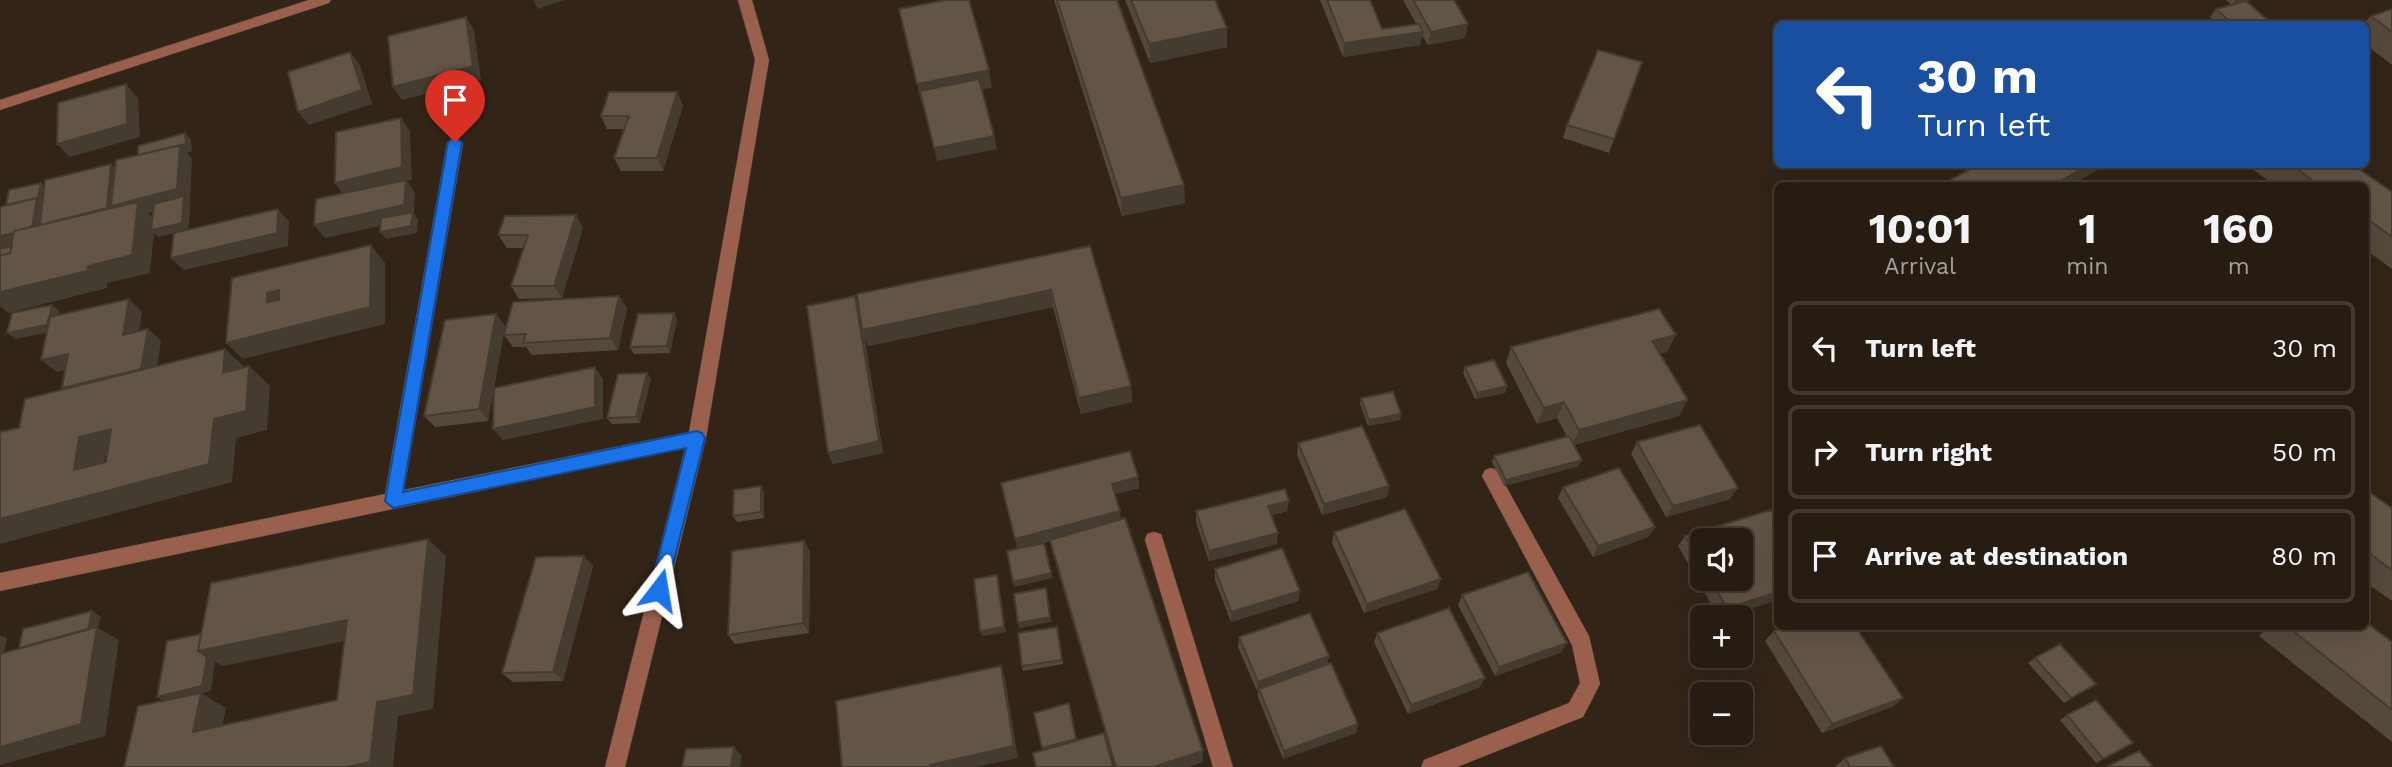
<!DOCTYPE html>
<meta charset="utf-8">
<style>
:root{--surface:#261c12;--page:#322920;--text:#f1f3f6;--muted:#a4a19f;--line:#423a32}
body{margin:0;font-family:"Work Sans",sans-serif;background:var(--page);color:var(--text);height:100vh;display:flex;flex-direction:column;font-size:26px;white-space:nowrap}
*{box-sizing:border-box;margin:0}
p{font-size:23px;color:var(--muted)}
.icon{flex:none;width:38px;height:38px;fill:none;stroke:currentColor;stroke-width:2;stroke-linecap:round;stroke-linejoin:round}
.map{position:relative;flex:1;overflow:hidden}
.panel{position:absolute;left:1774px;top:182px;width:595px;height:448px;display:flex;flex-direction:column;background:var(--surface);border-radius:10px;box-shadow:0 7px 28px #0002,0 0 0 2px var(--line)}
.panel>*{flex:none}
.top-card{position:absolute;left:1774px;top:21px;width:595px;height:147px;border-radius:10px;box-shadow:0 7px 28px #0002,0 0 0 2px var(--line);background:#1a4fa0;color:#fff;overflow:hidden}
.fabs{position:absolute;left:1690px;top:528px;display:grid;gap:14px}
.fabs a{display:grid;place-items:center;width:63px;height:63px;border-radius:10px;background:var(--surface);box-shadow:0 7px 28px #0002,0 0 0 2px var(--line);font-size:35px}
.pin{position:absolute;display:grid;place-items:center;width:60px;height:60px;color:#fff;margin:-72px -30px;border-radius:50% 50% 50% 0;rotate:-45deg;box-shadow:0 0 7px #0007}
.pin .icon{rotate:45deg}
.me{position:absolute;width:77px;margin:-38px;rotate:14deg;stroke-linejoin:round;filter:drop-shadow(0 0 5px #0008)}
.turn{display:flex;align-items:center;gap:24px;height:147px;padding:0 28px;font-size:32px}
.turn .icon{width:91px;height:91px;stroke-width:2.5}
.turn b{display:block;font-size:49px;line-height:60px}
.eta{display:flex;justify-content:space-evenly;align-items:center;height:119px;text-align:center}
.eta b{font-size:42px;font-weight:700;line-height:49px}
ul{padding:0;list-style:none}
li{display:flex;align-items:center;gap:21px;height:94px;margin:0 14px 10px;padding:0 14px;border:4px solid var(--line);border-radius:10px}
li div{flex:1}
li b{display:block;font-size:26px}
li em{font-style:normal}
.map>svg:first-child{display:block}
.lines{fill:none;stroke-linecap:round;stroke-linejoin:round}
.minor-casing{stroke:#4d4135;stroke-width:1}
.minor{fill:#9b5f4e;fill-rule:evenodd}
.wall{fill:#55493c;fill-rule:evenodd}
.shaded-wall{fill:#453c31;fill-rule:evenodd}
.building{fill:#635546;stroke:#453c31;stroke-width:2;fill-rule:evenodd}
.route{fill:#1a73e8;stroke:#114b97;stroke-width:2}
</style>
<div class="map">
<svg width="2392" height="767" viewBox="0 0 2392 767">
<rect width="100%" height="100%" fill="#322518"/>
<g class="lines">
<!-- minor casing -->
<g class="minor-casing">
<path id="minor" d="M309,0H331L329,3L0,110V100Z
M738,0H752L769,60L706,438L625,767H605L685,448L0,591V573L385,494L447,143L455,137L463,143L404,490L689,432L755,60Z
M1491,468L1497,470L1589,636L1600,684L1583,717L1457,767H1421L1424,760L1569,703L1580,683L1572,645L1482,476L1485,470Z
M1154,532L1161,534L1163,540L1233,767H1213L1145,540L1147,534Z"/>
</g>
<!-- minor -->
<use href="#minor" class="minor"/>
</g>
<!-- wall -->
<path class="wall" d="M1054,0H1117L1184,185L1185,203L1122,216Z
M1125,0H1215L1227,28V47L1150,63Z
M1320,0H1370L1382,29L1417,25L1403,0H1454L1465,38L1428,45L1422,35L1420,45L1343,57Z
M2226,0H2252L2246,1L2268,24H2219L2210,17L2216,9L2232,5Z
M2392,9V65L2366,45V24H2363L2371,16Z
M1642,62L1609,153L1563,138L1567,125Z
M677,92L683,106L663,171H621L614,158L624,129H607L601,116Z
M2249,164H2352L2392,192V269L2366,250V186H2276L2248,166Z
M576,215L583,228L562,298L519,299L511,286L524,248H507L498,235Z
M1090,246L1131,386L1132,402L1081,414L1053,307L868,346L864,334L883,453L833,464L828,453L859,306Z
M627,308L618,350L532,355L526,347H513L504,335Z
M674,313L677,320L670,353L634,354L630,347Z
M505,326L488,421L435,427L424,416Z
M1511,347L1667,352L1660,353L1679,416L1574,445L1579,466L1504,486L1492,462L1494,456L1567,437L1557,418L1537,424L1506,363Z
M1465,367L1507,386L1505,393L1475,399L1463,373Z
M647,373L651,379L640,423L612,424L607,418Z
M1361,398L1401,414L1400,420L1368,426L1360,404Z
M1637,442L1730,499L1666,517L1631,454Z
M1298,443L1389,486L1387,497L1322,515L1297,455Z
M1138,477L1139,488L1115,494L1121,520L1203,751L1202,762L1188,767H1115L1053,554L1050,541L1017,549Z
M761,486L764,492V518L737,522L733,516Z
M1563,487L1655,527L1648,537L1593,557L1558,498Z
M2366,490L2392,508V601L2366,583Z
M1771,510L1778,521V600L1719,618L1678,546L1685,536ZM1703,541H1741V579H1703Z
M1196,511H1287L1272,515L1277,544L1209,561L1196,522Z
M1334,532L1437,589L1364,613L1332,543Z
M810,551L809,633L735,644L728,635Z
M593,566L563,681L513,682L502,673Z
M1215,569L1300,591L1298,601L1231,622L1215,580Z
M1462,595L1562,652L1495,676L1458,605Z
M2268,626H2366L2392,642V742L2259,636Z
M1774,631L1903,698L1892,707L1822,733L1765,641Z
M1058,632L1063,664L1023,671L1022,666Z
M1377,633L1480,687L1408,714L1374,642Z
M1239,637L1329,656L1327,664L1358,724L1356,733L1283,759L1258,697V690L1257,691L1238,647Z
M2035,658L2096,684L2064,703L2028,663Z
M2067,715L2133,743L2096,763L2060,720Z
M1845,758L1894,767H1835Z"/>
<!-- shaded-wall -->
<path class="shaded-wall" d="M533,0H564L538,9Z
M2236,0H2252L2232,5Z
M466,17L474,30L481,80L402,100L393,87Z
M1468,24L1465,38L1428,45L1431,32Z
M1227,28V47L1150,63L1149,44Z
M1423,32L1420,45L1343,57L1344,43Z
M350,52L360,65L372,104L309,125L298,112Z
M989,70L992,88L921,102L917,84Z
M126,84L138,98L140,137L70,157L57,144Z
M677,92L683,106L663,171L657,158Z
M401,118L410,131L412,180L407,181L415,193L414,214L418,219L417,233L386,239L380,232L412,219L325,238L314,225L345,196L335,183Z
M185,133L191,140L192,151L187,153L192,158L190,202L191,203L188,230L158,237L154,233L150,273L107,283V288L8,313L0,306V236L41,183L48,190L111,164L124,177L144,165ZM184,204L155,220L148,213Z
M994,136L997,149L937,161L934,148Z
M2090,164H2108L2070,186H2052Z
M1184,185L1185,203L1122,216L1121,198Z
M278,209L289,222L288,246L184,270L171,258Z
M576,215L583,228L562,298L554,286Z
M371,245L385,263V324L243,359L226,343Z
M279,290L284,310L267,302V293Z
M1051,290L1053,307L868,346L864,334L883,453L833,464L828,453L855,296L860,309Z
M619,296L627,308L618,350L610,338Z
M129,299L142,312L137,347L123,335Z
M52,305L60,311L55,331L15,339L7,333Z
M674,313L677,320L670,353L667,346Z
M496,314L505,326L488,421L479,409Z
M148,329L161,341L155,381L77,399L62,388Z
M1676,335L1667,352L1644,358L1652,341Z
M225,349L247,369L223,373Z
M68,354L83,366L57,372L41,360Z
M249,366L270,386L267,430L236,438L232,482L0,544V519L214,419Z
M595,367L603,379V419L503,440L493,429Z
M647,373L651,379L640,423L636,417Z
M1131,386L1132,402L1081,414L1079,398Z
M1507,386L1505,393L1475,399L1477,393Z
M1688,400L1679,416L1572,445L1579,430Z
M1564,402L1557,418L1537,424L1544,408Z
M1401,414L1400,420L1368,426L1369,420Z
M111,429L135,448L105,456L100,489L74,470L79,437Z
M1582,460L1579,466L1504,486L1506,480Z
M1138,477L1139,488L1113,495L1112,484Z
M761,486L764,492V518L761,512Z
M1389,486L1387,497L1322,515L1324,504Z
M1738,488L1730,499L1666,517L1673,506Z
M1289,501L1287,511L1267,516L1268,506Z
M1120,511L1121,522L1017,549L1015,539Z
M1655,527L1648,537L1593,557L1598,546Z
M1278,533L1277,544L1209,561V551Z
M428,539L446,556L433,709L398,716L393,767H347L377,702Z
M804,541L810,551L809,633L803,623Z
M584,556L593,566L563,681L553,672Z
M1051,573L1053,578L1014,587L1013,582Z
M997,575L1006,632L982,636L980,631Z
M1441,579L1437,589L1364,613L1367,604Z
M1300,591L1298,601L1231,622V612Z
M1778,592V600L1720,618L1727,608Z
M1047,593L1051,622L1019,628L1018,623Z
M92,611L101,617L98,628L119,640L105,736L0,765V747L27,659Z
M347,620L369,636L223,666L215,662L211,691L166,702L157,697L198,651Z
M0,635L7,638L0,671Z
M1567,643L1562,652L1495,676L1499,667Z
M1329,656L1327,665L1257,691L1258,682Z
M1001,666L1005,678L1018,758L975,767H930V765Z
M1485,678L1480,687L1408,714L1411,705Z
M201,693L226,708L219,745L193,732Z
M1903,698L1892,707L1822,733L1832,724Z
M1069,703L1077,743L1043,752L1042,748Z
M1358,724L1356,733L1283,759L1284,751Z
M734,747L742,756L740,767H731Z
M1203,751L1202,762L1188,767H1153Z"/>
<!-- building -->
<path class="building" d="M946,0H969L989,70L917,84L899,9Z
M1057,0H1117L1184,185L1121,198Z
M1131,0H1215L1227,28L1149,44Z
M1327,0H1370L1382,29L1419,24L1423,32L1344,43Z
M1413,0H1454L1468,24L1431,32Z
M2246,1L2270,22L2260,24H2233L2216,9Z
M2392,9V32L2371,16Z
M466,17L473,66L393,87L388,36Z
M1598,50L1642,62L1614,139L1567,125Z
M350,52L362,90L298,112L288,72Z
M979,79L994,136L934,148L920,91Z
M126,84L127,124L57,144L58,103Z
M609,92H677L657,158H614L629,116H601Z
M401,118L402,167L335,183L336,132Z
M185,133L186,144L138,155V146Z
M180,145L177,189L111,206L116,160Z
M111,164L107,208L40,225L45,180Z
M1979,164H2090L2052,186H1939Z
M2290,164H2352L2392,192V237L2366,218V186H2320Z
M406,180L404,205L314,225L316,199Z
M41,183L37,202V198L6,205L9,190Z
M184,196L182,223L151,230L154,204Z
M37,198L32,227L14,231V233L0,236V207Z
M138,202L132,255L88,266L87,271L0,292V256L10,253L14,231Z
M278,209L277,233L171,258L174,233Z
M413,212L411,226L380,232L381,218Z
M576,215L554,286H511L528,235H498L505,216Z
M371,245L370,307L226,343L232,278ZM279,290V300L267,302V293Z
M12,246L10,253L0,256V249Z
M1090,246L1131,386L1079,398L1051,290L862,330L857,294Z
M619,296L610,338L523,343L526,334L504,335L513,302Z
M855,296L879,441L828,453L807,306Z
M129,299L123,335L148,329L141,369L62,388L68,354L41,360L50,317Z
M52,305L47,325L7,333L12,313Z
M1659,309L1676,335L1652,341L1688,400L1579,430L1564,402L1544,408L1511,347Z
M674,313L667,346L630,347L638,314Z
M496,314L479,409L424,416L445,320Z
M225,349L223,373L249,366L246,411L214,419L209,464L0,519V432L19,428L25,399ZM111,429L106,462L74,470L79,437Z
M1494,360L1507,386L1477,393L1465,367Z
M595,367V407L493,429L494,388Z
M647,373L636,417L607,418L618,374Z
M1393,392L1401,414L1369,420L1361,398Z
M1700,425L1738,488L1673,506L1637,442Z
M1362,426L1389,486L1324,504L1298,443Z
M1569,436L1582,460L1506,480L1494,456Z
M1130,451L1138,477L1112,484L1120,511L1015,539L1001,483Z
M1619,468L1655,527L1598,546L1563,487Z
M761,486V512L733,516L734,490Z
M1285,489L1289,501L1268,506L1278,533L1209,551L1196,511Z
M2366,490L2392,508V570L2366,551Z
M1405,509L1441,579L1367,604L1334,532Z
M1771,510L1778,521V592L1727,608L1710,579H1741V541H1703V566L1685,536Z
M1125,518L1203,751L1153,767H1116L1050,540Z
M428,539L413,695L377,702L370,762L347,767H124L138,706L201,693L193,732L337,700L347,620L198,651L211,583Z
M804,541L803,623L728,635L732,551Z
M1044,543L1051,573L1013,582L1007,551Z
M1282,548L1300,591L1231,612L1215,569Z
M584,556L553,672L502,673L536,557Z
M1528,572L1567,643L1499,667L1462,595Z
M997,575L1004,627L980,631L974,579Z
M1046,588L1050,617L1018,623L1014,594Z
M1449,608L1485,678L1411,705L1377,633Z
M92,611L88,629L19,648L23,629Z
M1310,613L1329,656L1258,682L1239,637Z
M2366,622L2392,642V710L2287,626H2366Z
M1787,626H1855L1903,698L1832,724L1774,631Z
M97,627L81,724L0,747V654Z
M1057,627L1062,660L1022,666L1018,633Z
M201,634L198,651L207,657L202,686L157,697L167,641Z
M2060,644L2096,684L2071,698L2035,658Z
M1331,663L1358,724L1284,751L1259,689Z
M1001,666L1014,746L930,765V767H842L836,701Z
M2096,700L2133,743L2103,759L2067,715Z
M1069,703L1076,739L1042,748L1034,713Z
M1104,733L1113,767H1036L1033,753Z
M1881,746L1894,767H1850L1845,758Z
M734,747L731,767H682L686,749Z
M2139,751L2153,767H2109L2108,766Z"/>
<!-- route -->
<path class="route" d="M455,137L462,142L403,492L697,431L702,433L705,438L665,596L659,598L652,596L650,590L686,448L393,508L385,501L448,142Z"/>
</svg>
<div class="fabs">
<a><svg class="icon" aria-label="sound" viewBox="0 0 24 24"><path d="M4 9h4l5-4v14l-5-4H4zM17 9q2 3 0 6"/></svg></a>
<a>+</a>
<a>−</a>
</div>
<div class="pin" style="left:455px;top:142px;background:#d93025"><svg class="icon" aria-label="arrive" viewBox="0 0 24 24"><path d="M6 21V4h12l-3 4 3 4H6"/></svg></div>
<svg class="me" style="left:659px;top:590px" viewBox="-20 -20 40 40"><path d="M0-17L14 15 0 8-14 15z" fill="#1a73e8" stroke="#fff" stroke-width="4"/></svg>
<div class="top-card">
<div class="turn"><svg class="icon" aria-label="left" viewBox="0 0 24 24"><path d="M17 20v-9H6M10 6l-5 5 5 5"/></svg><div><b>30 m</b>Turn left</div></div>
</div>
<section class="panel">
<div class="eta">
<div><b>10:01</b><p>Arrival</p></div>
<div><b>1</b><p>min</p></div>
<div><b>160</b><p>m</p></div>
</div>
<ul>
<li><svg class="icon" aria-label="left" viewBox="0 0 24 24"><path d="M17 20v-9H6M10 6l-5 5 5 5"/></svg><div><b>Turn left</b></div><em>30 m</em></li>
<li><svg class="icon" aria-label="right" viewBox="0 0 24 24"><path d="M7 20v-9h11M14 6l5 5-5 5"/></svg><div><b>Turn right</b></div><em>50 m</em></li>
<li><svg class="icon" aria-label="arrive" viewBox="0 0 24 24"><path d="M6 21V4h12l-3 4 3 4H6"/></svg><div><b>Arrive at destination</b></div><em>80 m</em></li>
</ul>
</section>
</div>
